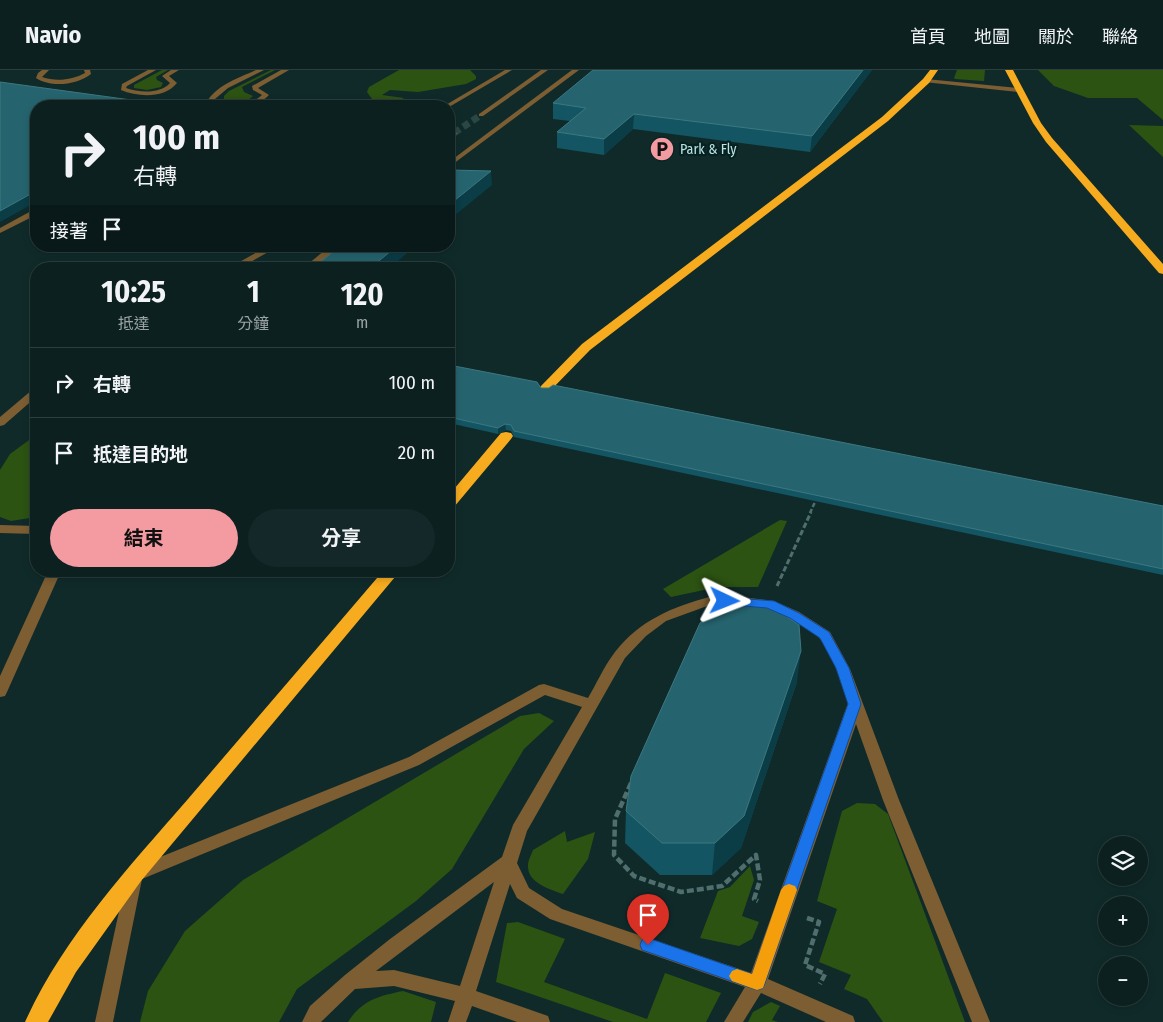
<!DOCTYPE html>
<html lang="zh-TW">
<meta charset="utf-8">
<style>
:root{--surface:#0c2020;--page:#152829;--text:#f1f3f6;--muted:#9aa3a5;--line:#2c3e3e;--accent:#f49aa1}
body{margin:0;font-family:"Fira Sans Condensed","Noto Sans TC",sans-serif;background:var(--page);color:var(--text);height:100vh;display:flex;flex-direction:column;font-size:19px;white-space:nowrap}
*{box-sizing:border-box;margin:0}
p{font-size:16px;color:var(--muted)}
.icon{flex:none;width:28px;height:28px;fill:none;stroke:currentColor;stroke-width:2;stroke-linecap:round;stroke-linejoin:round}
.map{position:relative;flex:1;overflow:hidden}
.panel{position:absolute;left:30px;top:192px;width:425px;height:315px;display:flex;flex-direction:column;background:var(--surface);border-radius:20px;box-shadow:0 2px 8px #0003,0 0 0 1px var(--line)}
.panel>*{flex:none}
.top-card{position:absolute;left:30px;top:30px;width:425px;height:152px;border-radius:20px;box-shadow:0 2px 8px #0003,0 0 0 1px var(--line);background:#0c2020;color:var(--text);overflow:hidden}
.fabs{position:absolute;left:1098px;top:766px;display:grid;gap:10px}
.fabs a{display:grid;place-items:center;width:50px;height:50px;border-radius:50%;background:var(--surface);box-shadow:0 2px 8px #0003,0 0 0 1px var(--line);font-size:25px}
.pin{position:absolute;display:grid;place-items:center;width:42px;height:42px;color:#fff;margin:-51px -21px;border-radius:50% 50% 50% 0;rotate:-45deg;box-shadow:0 0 5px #0007}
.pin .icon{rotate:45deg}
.me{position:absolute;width:55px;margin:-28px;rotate:92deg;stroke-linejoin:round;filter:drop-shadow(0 0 4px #0008)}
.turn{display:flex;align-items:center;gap:18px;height:105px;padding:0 20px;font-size:22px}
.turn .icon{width:65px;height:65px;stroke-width:2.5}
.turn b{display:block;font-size:35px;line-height:42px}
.then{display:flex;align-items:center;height:48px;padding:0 20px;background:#0003;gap:10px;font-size:19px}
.eta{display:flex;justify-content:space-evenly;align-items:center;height:85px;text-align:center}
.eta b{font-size:30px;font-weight:700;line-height:35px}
.cta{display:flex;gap:10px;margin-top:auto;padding:10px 20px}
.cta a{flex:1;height:58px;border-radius:30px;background:var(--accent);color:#111;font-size:20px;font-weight:700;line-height:58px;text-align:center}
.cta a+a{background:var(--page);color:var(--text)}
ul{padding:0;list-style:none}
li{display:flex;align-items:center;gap:15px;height:70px;padding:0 20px;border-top:1px solid var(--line)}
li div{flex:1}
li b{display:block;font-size:19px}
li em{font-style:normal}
header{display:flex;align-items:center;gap:30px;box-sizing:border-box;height:70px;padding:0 25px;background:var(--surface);border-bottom:1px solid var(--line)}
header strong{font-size:24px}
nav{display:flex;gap:28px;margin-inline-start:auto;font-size:18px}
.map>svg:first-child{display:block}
.green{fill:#2c5312}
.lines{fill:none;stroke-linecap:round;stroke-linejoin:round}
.minor-tunnel{stroke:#2a4645;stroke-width:7;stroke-dasharray:7 4;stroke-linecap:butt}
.path-far2{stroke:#506e6e;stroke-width:2.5;stroke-dasharray:4.5 2;stroke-linecap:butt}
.path-far1{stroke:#506e6e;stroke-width:3;stroke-dasharray:5.5 2.5;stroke-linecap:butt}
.path{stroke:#506e6e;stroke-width:4.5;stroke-dasharray:7 3;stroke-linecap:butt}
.minor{fill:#7c5e32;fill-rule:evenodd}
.highway{fill:#f7ab1e;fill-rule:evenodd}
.wall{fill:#135562}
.shaded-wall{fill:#0a3d46}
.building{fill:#25646f;stroke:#3c7881}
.route{fill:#1a73e8;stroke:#114b97}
.slow{fill:#f59e0b}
.labels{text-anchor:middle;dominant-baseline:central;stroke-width:4.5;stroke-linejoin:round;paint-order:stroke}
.far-poi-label{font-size:14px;fill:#bbe2e1;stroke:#062121;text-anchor:start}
</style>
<header>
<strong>Navio</strong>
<nav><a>首頁</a><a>地圖</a><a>關於</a><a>聯絡</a></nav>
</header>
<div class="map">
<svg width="1163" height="952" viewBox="0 0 1163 952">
<rect width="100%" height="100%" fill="#102a2a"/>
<!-- green -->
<path class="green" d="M162,0H168L156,7L157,10L163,13L161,17L147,20L134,18V15Z
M271,0H275L242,17L244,22L253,26C246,33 232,34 224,29V26L229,21Z
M399,0H470L476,6V9L466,14L418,22L390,20L382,25L404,28L391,36H365L371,33L372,29L367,22L369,17Z
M957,0H985L984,11L955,9L954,8Z
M1038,0H1163V50L1137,28H1088L1054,16Z
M1129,55L1163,56V87Z
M36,365V447L11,451L0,447V400L10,384Z
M780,450L787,451L758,517H718L671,527L663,519Z
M539,643L554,651L524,679L452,799L416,831L297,919L279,952H140L148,921L185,861L243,810L520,646Z
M857,733L875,734L888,744L965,952H883L867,929L844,919L851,905L819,892L837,839L817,831L842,741Z
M565,761L567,772L595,762L588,789L563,824C550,819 527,813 528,795C528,791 531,785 533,780Z
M750,796L754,810L742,846L759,852L752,869L739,876L700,868L718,821L730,817Z
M518,852L565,869L544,912L647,949L665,903L721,923L706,952H613L496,912L507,853Z
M403,921L436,932L431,952H348C362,930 379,926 403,921Z
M771,932L780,936L772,950L778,952H748L753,942Z"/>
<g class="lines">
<!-- minor-tunnel -->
<path class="minor-tunnel" d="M454,63L481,45"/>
<!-- path-far2 -->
<path class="path-far2" d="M810,443L815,432"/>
<!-- path-far1 -->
<path class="path-far1" d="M777,516L811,442"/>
<!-- path -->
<path class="path" d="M631,713L615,749L614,785L634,806L681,822L722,816L756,785L760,810L754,829L758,831
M807,848L819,852L805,895L825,904L820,914"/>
<!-- minor -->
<path class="minor" d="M42,0H49L42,7C56,12 72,10 85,3L84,0H90L91,4C77,15 51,18 36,8L38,3Z
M148,0H156L127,16L126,18C140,23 160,24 170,13L162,6L171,0H179L169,6L177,13C164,29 138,27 121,20L122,14Z
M256,0H264L228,18L215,29C228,37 250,36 262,25L253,20L252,16L281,0H289L258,18L269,25C257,39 223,42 208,30C219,14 239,8 256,0Z
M505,0H512L449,37L444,36Z
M541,0H548L483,46H479V44Z
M572,0H579L449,97V92Z
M926,9L1019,18L1022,20L1019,22L924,12L923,11Z
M452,62L458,63L449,69V64Z
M33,140H36V145L0,163V158Z
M268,176H279L238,199H227Z
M330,176H340L312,199H302Z
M36,319V327L4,355L0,356V347L32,320Z
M0,455L36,456V464L0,463Z
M48,501H61L7,622L5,626L0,627V606Z
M709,527H742L774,531L799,542L830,562L850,599L899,730L990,952H972L883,730L856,654L768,909L853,946L855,952H826L761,923L743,952H724L745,917L550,849L517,828L510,814L476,921L548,946L550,952H517L472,936L466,952H448L455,931L394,916L355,919L321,952H302L310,936L345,905L390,869L502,787L513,755L582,637L545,625L419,695L142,809L113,952H95L128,800L409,687L539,615L544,614L588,628C597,613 604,596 615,582C639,551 672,537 709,527ZM710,535C748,535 769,535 802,556C808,560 817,564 820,569C834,588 841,612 848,633L751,903L562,839L529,818L517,793L527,761L625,588L646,566L666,551ZM494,812L460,916L394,900L376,901Z"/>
<!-- highway -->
<path class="highway" d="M930,0H938L929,13L888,51L590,280L549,322H541L539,319L541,316L582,274L882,47L923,9Z
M1005,0H1013L1041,53L1052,68L1163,194V204L1159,203L1046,72L1033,53Z
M506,362L511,363L513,366L511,369L454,437L449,438V425L501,363Z
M383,501H400L141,811L76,902L48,952H25C63,868 128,798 188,729C253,653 318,577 383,501Z"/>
</g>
<!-- wall -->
<path class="wall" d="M872,0L810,82L633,59L604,85L557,78V62L570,51L553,49V33Z
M449,295L541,318L1163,436V505L514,367L511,361L506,360L498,364L449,353Z
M797,612L741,778L712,805H660L625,773L626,741Z"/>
<!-- shaded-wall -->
<path class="shaded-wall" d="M863,0H872L810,82L812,66Z
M634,44L633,59L604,85V69Z
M491,101L492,115L449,150V135Z
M36,121V132L0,152V141Z
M397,176H416L388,199H369Z
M505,354L506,360L498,364V358Z
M801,581L797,612L741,778L712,805L715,773Z"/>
<!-- building -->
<path class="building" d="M593,0H863L812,66L634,44L604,69L557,62L586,38L553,33Z
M0,12L175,36H36V121L0,141Z
M449,100H451L491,101L449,135Z
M341,176H397L369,199H311Z
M449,295L537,312L541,318H549L553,315L1163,436V499L514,361L511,355L505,354L498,358L449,347Z
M728,533L770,535L799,555L801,581L744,746L715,773H662L626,741L631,706L700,553Z"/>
<!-- route -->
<path class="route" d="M725,527L774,531L799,543L829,562L849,598L861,634L765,913L763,918L757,920L642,880L640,875L642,870L648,868L752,904L848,634L836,598L820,568L790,548L767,538L721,534L719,531L721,528Z"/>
<!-- slow -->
<path class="slow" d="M789,814L795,816L797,820L763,918L757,920L732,911L729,906L732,901L737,899L752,904L781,820L784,816Z"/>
<!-- icons -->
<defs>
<g id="parking-disc" transform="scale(1.25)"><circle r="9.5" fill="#f49aa1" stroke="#062121"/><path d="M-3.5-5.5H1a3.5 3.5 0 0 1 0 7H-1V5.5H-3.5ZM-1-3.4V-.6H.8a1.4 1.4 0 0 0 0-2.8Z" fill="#111"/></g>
</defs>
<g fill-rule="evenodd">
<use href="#parking-disc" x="662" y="79"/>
</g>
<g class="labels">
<!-- far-poi labels -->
<g class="far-poi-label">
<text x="680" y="79">Park &amp; Fly</text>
</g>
</g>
</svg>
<div class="fabs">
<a><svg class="icon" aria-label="layers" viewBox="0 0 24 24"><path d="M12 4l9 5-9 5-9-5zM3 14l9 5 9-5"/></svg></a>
<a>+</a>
<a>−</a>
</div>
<div class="pin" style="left:648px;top:875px;background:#d93025"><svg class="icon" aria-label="arrive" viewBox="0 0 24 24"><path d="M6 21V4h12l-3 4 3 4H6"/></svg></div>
<svg class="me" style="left:725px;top:531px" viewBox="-20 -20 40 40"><path d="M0-17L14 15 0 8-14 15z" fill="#1a73e8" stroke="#fff" stroke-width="4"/></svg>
<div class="top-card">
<div class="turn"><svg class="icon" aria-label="right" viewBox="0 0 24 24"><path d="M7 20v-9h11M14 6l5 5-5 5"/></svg><div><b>100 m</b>右轉</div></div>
<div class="then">接著<svg class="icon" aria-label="arrive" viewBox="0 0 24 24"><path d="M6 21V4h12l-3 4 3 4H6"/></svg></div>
</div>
<section class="panel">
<div class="eta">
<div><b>10:25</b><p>抵達</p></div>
<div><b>1</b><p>分鐘</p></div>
<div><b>120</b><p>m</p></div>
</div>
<ul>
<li><svg class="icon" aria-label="right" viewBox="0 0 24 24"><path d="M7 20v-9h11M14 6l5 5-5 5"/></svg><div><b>右轉</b></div><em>100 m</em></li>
<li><svg class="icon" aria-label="arrive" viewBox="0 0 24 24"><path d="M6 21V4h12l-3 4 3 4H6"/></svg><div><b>抵達目的地</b></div><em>20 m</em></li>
</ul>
<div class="cta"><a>結束</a><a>分享</a></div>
</section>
</div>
